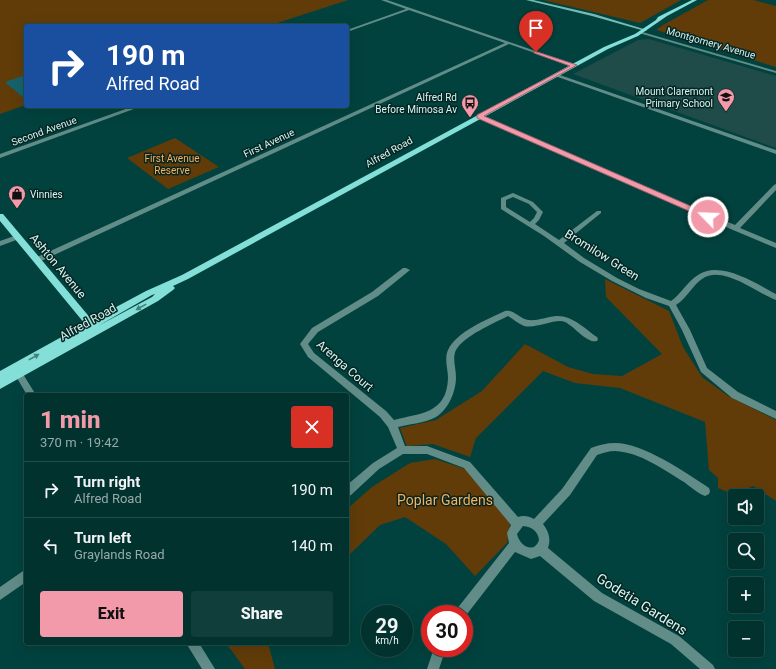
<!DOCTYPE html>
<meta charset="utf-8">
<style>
:root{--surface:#02322e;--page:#103e3a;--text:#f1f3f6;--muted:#96aaaa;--line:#234d4a;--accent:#f39aaa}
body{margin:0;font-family:Roboto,sans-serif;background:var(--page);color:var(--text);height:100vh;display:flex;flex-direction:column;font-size:15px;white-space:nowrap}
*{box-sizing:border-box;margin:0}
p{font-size:13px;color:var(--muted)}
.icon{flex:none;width:22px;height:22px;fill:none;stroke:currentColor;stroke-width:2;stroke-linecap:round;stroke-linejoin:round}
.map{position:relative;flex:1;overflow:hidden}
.drawer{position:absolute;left:24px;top:393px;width:325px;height:252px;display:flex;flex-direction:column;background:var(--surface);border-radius:4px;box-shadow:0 4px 16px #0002,0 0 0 1px var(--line)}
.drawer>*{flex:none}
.banner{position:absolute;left:24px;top:24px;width:325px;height:84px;border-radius:4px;box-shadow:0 4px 16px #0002,0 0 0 1px var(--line);background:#1a4fa0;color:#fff;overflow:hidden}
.controls{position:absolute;left:728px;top:489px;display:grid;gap:8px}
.controls a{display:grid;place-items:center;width:36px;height:36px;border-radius:4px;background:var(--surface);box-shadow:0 4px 16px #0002,0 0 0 1px var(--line);font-size:20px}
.speed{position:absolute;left:361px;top:605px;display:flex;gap:8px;font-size:20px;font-weight:700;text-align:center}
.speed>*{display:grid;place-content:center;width:52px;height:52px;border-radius:50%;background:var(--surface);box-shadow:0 4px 16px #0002,0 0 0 1px var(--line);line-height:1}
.speed small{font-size:10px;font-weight:400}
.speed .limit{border:6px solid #d22;background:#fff;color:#111}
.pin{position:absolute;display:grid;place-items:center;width:34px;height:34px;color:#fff;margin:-41px -17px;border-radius:50% 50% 50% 0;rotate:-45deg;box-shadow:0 0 4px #0007}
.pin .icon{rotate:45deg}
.me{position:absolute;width:44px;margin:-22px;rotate:294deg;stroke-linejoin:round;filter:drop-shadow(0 0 3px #0008)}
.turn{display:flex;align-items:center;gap:14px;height:84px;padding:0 16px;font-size:18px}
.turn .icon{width:52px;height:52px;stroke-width:2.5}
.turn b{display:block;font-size:28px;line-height:34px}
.round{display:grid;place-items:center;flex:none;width:42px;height:42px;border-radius:4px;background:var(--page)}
.headline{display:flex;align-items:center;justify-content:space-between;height:68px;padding:0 16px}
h1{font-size:24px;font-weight:800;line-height:30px;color:var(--accent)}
.button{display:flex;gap:8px;margin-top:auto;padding:8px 16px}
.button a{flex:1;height:46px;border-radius:4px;background:var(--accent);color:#111;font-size:16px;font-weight:800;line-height:46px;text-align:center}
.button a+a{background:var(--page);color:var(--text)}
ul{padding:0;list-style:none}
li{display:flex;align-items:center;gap:12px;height:56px;padding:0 16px;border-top:1px solid var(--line)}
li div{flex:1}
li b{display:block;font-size:15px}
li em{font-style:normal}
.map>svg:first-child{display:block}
.built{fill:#1f4b48}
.green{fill:#613c09}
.building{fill:#15636d}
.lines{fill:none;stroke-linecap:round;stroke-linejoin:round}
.minor{fill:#618c88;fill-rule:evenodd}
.tertiary{fill:#618c88;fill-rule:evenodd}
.secondary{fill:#75bbb4;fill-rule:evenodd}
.primary{fill:#83dfd7;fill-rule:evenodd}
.oneway{fill:#44827d}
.route{fill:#f39aaa;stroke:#9e646e}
.labels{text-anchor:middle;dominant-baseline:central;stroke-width:3;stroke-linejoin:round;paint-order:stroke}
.far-street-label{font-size:10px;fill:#d3f6f2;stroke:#062523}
.far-poi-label{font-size:10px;fill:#d3f6f2;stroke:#062523;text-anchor:end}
.far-park-label{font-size:10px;fill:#fbb058;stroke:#062523}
.street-label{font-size:12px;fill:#d3f6f2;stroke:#062523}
.near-park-label{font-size:14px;fill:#fbb058;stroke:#062523}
.near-street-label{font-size:14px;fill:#d3f6f2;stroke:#062523}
</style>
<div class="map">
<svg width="776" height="669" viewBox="0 0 776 669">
<rect width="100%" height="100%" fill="#02423e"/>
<!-- built -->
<path class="built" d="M649,39L776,76V148L573,74L638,40Z"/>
<!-- green -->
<path class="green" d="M0,0H348L268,26H26V105L0,114Z
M543,0H681L640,23Z
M708,0H753L776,6V67L657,30V29L663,25Z
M175,138L219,167L168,189L127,158Z
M605,279L669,311L683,347L702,377L728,396L776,420V501L753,486L735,495L718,488V478L709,470L705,422L620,388L575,383L543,371L476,438L470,457L433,444L407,446L400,428L436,420L482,391L525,344L568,367L593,374L622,376L662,354L606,297Z
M435,459L465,469L511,517L507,543L475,576L446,544L405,517L380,525L347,557V509L372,487L410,463Z
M226,643H268L275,669H245Z"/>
<!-- building -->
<path class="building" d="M26,75V100L5,82Z"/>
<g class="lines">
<!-- minor -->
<path class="minor" d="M381,0H387L576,65L572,66L509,44L39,262H35L33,260L35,258L505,43L409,10L347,32V30L406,9Z
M557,74L776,150V154L555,76V75Z
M134,106H142L0,158V154Z
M477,115H481L735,225L774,185L776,184V190L740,228L776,243V248L733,230L477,117Z
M513,193L533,202L543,212L539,220L535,224L559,240L597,211H601V213L564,243L584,258L617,278L639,289L671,301C681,294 687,282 698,275C720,260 755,283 776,294V300C756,293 723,264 702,279C692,286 687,298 676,305L690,330L707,368L738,392L776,411V419L732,398L701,372L682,330L669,306L646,298L612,281L580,262L544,236L501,209V198ZM513,197L529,204L537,212L534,218L530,222L506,207V200Z
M17,235L20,237L19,239L0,246V241Z
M403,268H406L410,270L378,296L318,332L308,344L314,353L386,411L394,420C420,413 447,414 448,378C448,369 444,359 448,350C456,332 488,319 505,311C514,309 520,319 528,320C538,321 546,317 556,316C572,315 584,328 597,337L598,339L597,341C587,344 574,326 565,322C556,318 537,329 524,326C519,324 513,319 508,316C494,323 464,336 456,350C452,358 456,368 456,377C456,391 449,409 436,417C425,423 410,424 398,427L405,446H427L470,462L518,517C523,515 529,516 534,519L562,489L591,448C598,445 607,443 615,443C643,443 685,472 709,488L710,491L709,494L705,496C697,493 691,487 684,482C664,470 640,452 615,451C609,451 603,453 597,455L570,495L543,524C549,532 551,539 548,548L602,593L679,636L713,665L715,669H700L671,644L594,601L540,556L531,559L515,552L464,618V614H454L456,610L509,543L507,533L511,525L464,468L427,454H403L379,469L351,495L347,497V485L373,463L397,448L388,427L380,417L308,357L300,344L312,328L372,292ZM523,526C532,527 538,531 539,540C534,555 519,545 517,534Z
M15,365L18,366L36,395H27L11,368L12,366Z
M26,569V582L0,600V587Z
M186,643H199L215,669H202Z
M434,648H446L439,669H427Z"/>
<!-- tertiary -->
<path class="tertiary" d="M639,31L776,71V73L639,33Z"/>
<!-- secondary -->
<path class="secondary" d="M526,0H533L594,14L647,30L645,31L592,16Z"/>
<!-- primary -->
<path class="primary" d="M692,0H697L667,16L638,36L608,49L188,279L173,286L175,288L173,290L158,301L0,389V371L85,324L0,221V214H3L92,320L146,291L182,275L604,47L635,34L656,20L658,17ZM155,294L152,297L98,326L152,295Z"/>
</g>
<!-- one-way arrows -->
<defs><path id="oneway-solid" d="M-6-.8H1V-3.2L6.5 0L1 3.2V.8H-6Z"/></defs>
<g class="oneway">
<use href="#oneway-solid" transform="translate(141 307) rotate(151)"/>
<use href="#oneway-solid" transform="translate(34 357) rotate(-29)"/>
</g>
<!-- route -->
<path class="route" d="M534,51L577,65L484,116L711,215V218H705L477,118V115L570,66L534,53Z"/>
<!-- icons -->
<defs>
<g id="school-pin" transform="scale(0.9)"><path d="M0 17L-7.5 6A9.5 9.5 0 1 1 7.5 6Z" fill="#f39aaa" stroke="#062523"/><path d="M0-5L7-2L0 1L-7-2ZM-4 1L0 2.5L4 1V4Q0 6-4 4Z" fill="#111"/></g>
<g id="bus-pin" transform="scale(0.9)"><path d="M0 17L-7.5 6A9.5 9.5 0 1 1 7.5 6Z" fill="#f39aaa" stroke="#062523"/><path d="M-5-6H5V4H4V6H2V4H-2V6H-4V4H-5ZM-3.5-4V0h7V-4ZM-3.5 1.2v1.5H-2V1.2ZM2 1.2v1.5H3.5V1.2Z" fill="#111"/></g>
<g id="shop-pin" transform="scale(0.9)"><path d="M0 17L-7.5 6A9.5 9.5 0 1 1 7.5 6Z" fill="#f39aaa" stroke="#062523"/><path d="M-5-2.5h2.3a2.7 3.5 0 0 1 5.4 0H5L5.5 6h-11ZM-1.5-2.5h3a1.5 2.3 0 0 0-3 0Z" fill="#111"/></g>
</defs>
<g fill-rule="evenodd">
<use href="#school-pin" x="726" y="97"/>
<use href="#bus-pin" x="470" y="103"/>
<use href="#shop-pin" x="17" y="194"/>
</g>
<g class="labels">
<!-- far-street labels -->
<g class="far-street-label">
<text transform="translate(711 43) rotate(16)">Montgomery Avenue</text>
<text transform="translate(44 131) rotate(-20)">Second Avenue</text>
<text transform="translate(269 143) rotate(-25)">First Avenue</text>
<text transform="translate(389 152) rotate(-29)">Alfred Road</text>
</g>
<!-- far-poi labels -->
<g class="far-poi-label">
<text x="713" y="91">Mount Claremont<tspan x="713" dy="12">Primary School</tspan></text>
<text x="457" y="97">Alfred Rd<tspan x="457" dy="12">Before Mimosa Av</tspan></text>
<text x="30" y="194" text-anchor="start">Vinnies</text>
</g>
<!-- far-park labels -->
<g class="far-park-label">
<text x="172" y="158">First Avenue<tspan x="172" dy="12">Reserve</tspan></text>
</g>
<!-- street labels -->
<g class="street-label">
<text transform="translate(602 255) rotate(32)">Bromilow Green</text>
<text transform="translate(58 266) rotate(50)">Ashton Avenue</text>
<text transform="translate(88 322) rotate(-29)">Alfred Road</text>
<text transform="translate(345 366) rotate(41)">Arenga Court</text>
</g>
<!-- near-park labels -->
<g class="near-park-label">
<text x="445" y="500">Poplar Gardens</text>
</g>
<!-- near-street labels -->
<g class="near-street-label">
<text transform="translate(642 604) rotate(32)">Godetia Gardens</text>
</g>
</g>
</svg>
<div class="controls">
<a><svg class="icon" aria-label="sound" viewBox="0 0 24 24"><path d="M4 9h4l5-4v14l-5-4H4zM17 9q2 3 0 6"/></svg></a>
<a><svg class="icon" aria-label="search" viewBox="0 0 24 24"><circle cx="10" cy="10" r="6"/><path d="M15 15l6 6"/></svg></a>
<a>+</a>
<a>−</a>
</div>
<div class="speed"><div>29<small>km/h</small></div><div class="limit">30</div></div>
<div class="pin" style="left:536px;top:52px;background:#d93025"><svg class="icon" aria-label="arrive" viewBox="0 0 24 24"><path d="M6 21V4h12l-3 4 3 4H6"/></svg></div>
<svg class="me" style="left:708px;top:217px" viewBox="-20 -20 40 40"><circle r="17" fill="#f39aaa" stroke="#fff" stroke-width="3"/><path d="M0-11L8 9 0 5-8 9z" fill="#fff"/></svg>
<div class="banner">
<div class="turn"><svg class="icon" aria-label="right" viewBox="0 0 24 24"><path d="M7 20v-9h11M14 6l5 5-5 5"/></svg><div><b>190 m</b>Alfred Road</div></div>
</div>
<section class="drawer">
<div class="headline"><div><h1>1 min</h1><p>370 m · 19:42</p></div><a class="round" style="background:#d93025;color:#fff"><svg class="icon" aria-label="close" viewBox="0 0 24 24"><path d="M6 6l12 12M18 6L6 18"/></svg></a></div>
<ul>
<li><svg class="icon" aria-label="right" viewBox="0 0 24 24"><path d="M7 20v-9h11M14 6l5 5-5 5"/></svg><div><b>Turn right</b><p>Alfred Road</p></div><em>190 m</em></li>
<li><svg class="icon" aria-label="left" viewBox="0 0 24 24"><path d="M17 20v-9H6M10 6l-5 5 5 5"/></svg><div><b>Turn left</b><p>Graylands Road</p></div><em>140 m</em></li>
</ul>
<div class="button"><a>Exit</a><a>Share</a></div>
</section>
</div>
